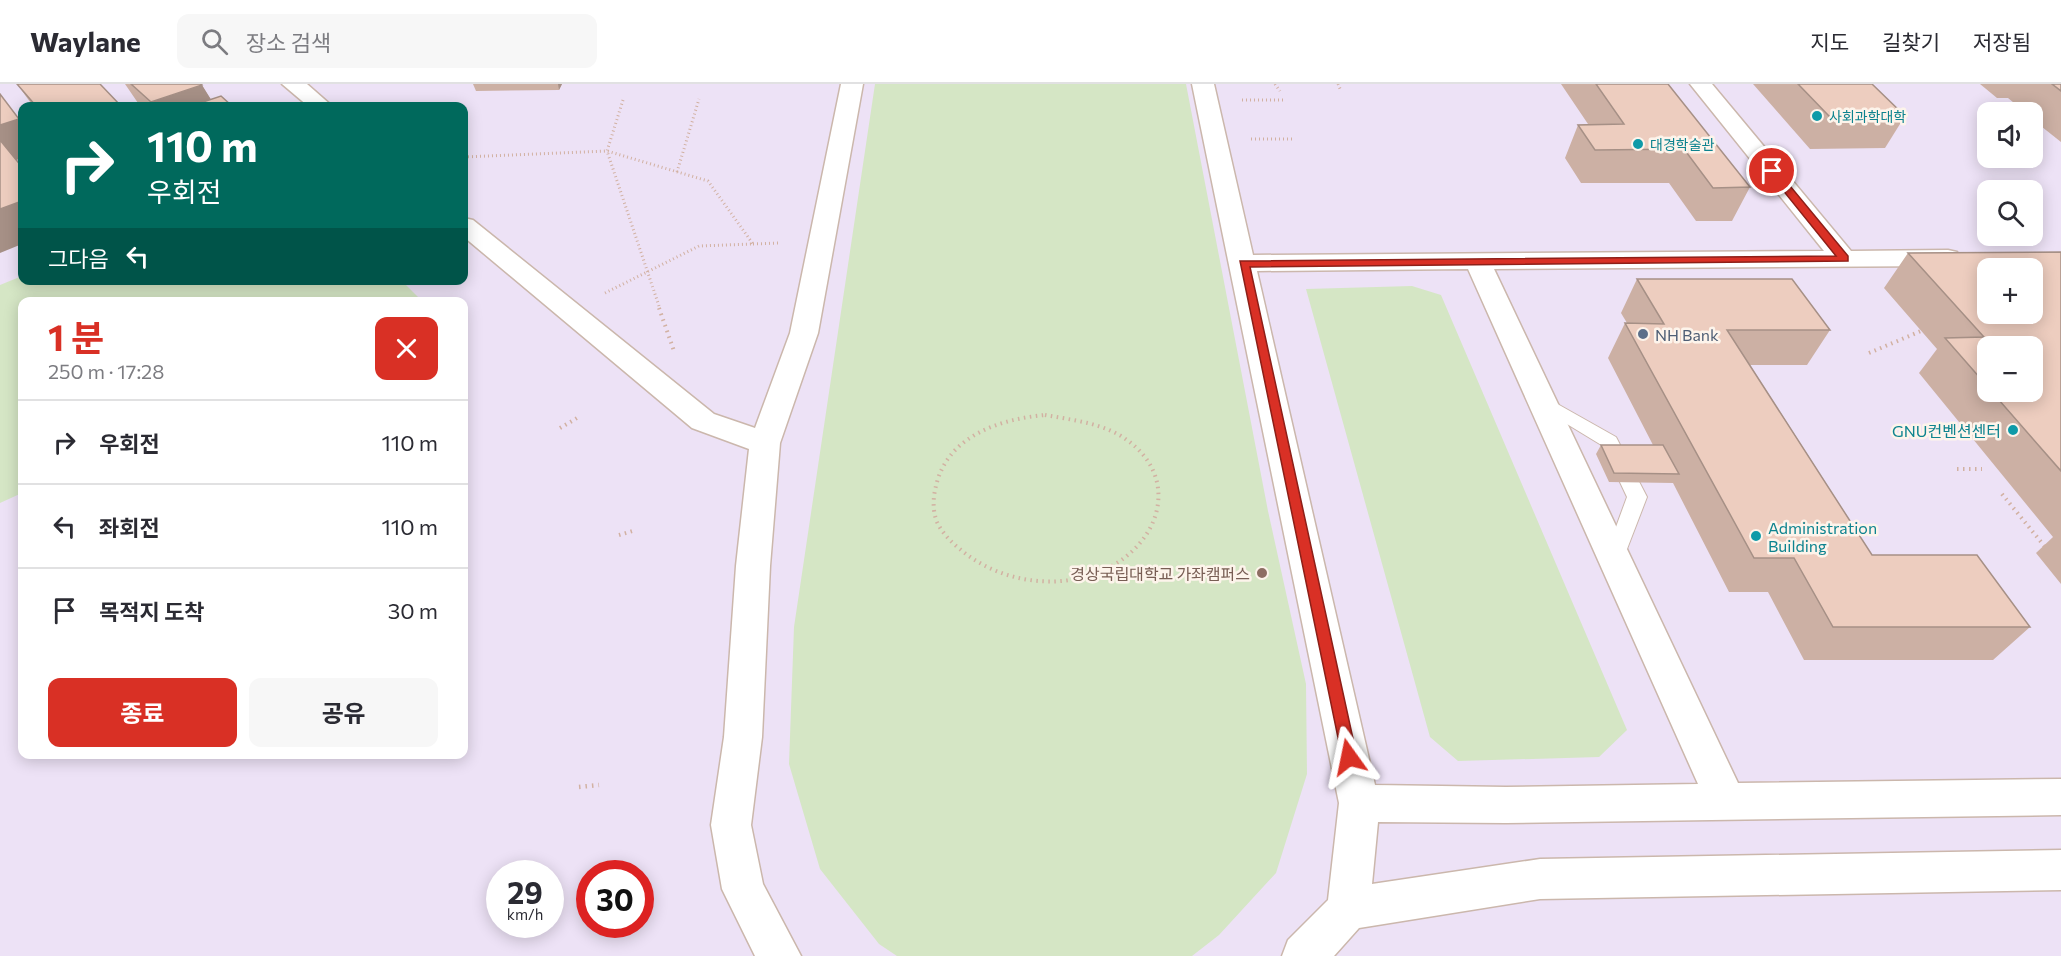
<!DOCTYPE html>
<html lang="ko">
<meta charset="utf-8">
<style>
:root{--surface:#fff;--page:#f7f7f7;--text:#2b2b33;--muted:#7c7c81;--line:#e1e1e2;--accent:#d93025}
body{margin:0;font-family:Commissioner,"Noto Sans KR",sans-serif;background:var(--page);color:var(--text);height:100vh;display:flex;flex-direction:column;font-size:22px;white-space:nowrap}
*{box-sizing:border-box;margin:0}
p{font-size:20px;color:var(--muted)}
.icon{flex:none;width:33px;height:33px;fill:none;stroke:currentColor;stroke-width:2;stroke-linecap:round;stroke-linejoin:round}
.map{position:relative;flex:1;overflow:hidden}
.details{position:absolute;left:18px;top:213px;width:450px;height:462px;display:flex;flex-direction:column;background:var(--surface);border-radius:12px;box-shadow:0 3px 15px #0003}
.details>*{flex:none}
.top-card{position:absolute;left:18px;top:18px;width:450px;height:183px;border-radius:12px;box-shadow:0 3px 15px #0003;background:#00695c;color:#fff;overflow:hidden}
.buttons{position:absolute;left:1977px;top:18px;display:grid;gap:12px}
.buttons a{display:grid;place-items:center;width:66px;height:66px;border-radius:12px;background:var(--surface);box-shadow:0 3px 15px #0003;font-size:30px}
.speed{position:absolute;left:486px;top:776px;display:flex;gap:12px;font-size:30px;font-weight:700;text-align:center}
.speed>*{display:grid;place-content:center;width:78px;height:78px;border-radius:50%;background:var(--surface);box-shadow:0 3px 15px #0003;line-height:1}
.speed small{font-size:15px;font-weight:400}
.speed .limit{border:9px solid #d22;background:#fff;color:#111}
.pin{position:absolute;display:grid;place-items:center;width:51px;height:51px;color:#fff;margin:-26px;border:3px solid #fff;border-radius:50%;box-shadow:0 2px 6px #0007}
.me{position:absolute;width:66px;margin:-33px;rotate:348deg;stroke-linejoin:round;filter:drop-shadow(0 0 4px #0008)}
.turn{display:flex;align-items:center;gap:21px;height:126px;padding:0 30px;font-size:27px}
.turn .icon{width:78px;height:78px;stroke-width:2.5}
.turn b{display:block;font-size:42px;line-height:51px}
.then{display:flex;align-items:center;height:57px;padding:0 30px;background:#0003;gap:12px;font-size:22px}
.round{display:grid;place-items:center;flex:none;width:63px;height:63px;border-radius:12px;background:var(--page)}
.overview{display:flex;align-items:center;justify-content:space-between;height:102px;padding:0 30px}
h1{font-size:36px;font-weight:700;line-height:45px;color:var(--accent)}
.cta{display:flex;gap:12px;margin-top:auto;padding:12px 30px}
.cta a{flex:1;height:69px;border-radius:12px;background:var(--accent);color:#fff;font-size:24px;font-weight:700;line-height:69px;text-align:center}
.cta a+a{background:var(--page);color:var(--text)}
ul{padding:0;list-style:none}
li{display:flex;align-items:center;gap:18px;height:84px;padding:0 30px;border-top:2px solid var(--line)}
li div{flex:1}
li b{display:block;font-size:22px}
li em{font-style:normal}
header{display:flex;align-items:center;gap:36px;box-sizing:border-box;height:84px;padding:0 30px;background:var(--surface);border-bottom:2px solid var(--line)}
header strong{font-size:28px}
nav{display:flex;gap:33px;margin-inline-start:auto;font-size:21px}
.search{width:420px;height:54px;background:var(--page);display:flex;align-items:center;gap:15px;box-sizing:border-box;padding:0 21px;border-radius:12px;color:var(--muted);font-size:22px}
.map>svg:first-child{display:block}
.education{fill:#ede2f6;fill-rule:evenodd}
.green{fill:#d5e6c5}
.lines{fill:none;stroke-linecap:round;stroke-linejoin:round}
.lane-casing{stroke:#cbb7ac;stroke-width:2}
.street-casing{stroke:#cbb7ac;stroke-width:3}
.path-far2{stroke:#d2b1a2;stroke-width:3;stroke-dasharray:1 3;stroke-linecap:butt}
.path-far1{stroke:#d2b1a2;stroke-width:4;stroke-dasharray:1.5 4.5;stroke-linecap:butt}
.path{stroke:#d2b1a2;stroke-width:4.5;stroke-dasharray:1.5 5;stroke-linecap:butt}
.lane{fill:#fff;fill-rule:evenodd}
.street{fill:#fff;fill-rule:evenodd}
.wall{fill:#ccb0a4;fill-rule:evenodd}
.shaded-wall{fill:#a69086}
.building{fill:#edcdbf;stroke:#a69086;stroke-width:1.5;fill-rule:evenodd}
.route{fill:#d93025;stroke:#8d1f18;stroke-width:1.5}
.culture-dot{fill:#0f9aa8;stroke:#fdf4eb;stroke-width:2}
.service-dot{fill:#5c6f8a;stroke:#fdf4eb;stroke-width:2}
.education-dot{fill:#8d6e63;stroke:#fdf4eb;stroke-width:2}
.labels{text-anchor:middle;dominant-baseline:central;stroke-width:5;stroke-linejoin:round;paint-order:stroke}
.far-culture-label{font-size:14px;fill:#0d838f;stroke:#fdf4eb;text-anchor:start}
.service-label{font-size:16px;fill:#4e5e75;stroke:#fdf4eb;text-anchor:start}
.culture-label{font-size:16px;fill:#0d838f;stroke:#fdf4eb;text-anchor:end}
.education-label{font-size:16px;fill:#785e54;stroke:#fdf4eb;text-anchor:end}
</style>
<header>
<strong>Waylane</strong>
<div class="search"><svg class="icon" aria-label="search" viewBox="0 0 24 24"><circle cx="10" cy="10" r="6"/><path d="M15 15l6 6"/></svg>장소 검색</div>
<nav><a>지도</a><a>길찾기</a><a>저장됨</a></nav>
</header>
<div class="map">
<svg width="2061" height="872" viewBox="0 0 2061 872">
<rect width="100%" height="100%" fill="#faf0e5"/>
<!-- education -->
<path class="education" d="M0,0H2061V872H0ZM22,22H464V196H22ZM1988,28H2032V74H1988ZM1988,106H2032V152H1988ZM1988,184H2032V230H1988ZM22,218H464V670H22ZM1988,262H2032V308H1988ZM500,789H550V840H500ZM590,789H640V840H590Z"/>
<!-- green -->
<path class="green" d="M875,0H1186L1268,427L1306,600L1307,690L1276,789L1219,851L1192,872H897L879,860L820,785L789,680L794,543Z
M22,192V196L402,197L422,217L22,218V409L0,419V201Z
M1412,202L1441,211L1627,646L1599,673L1458,677L1430,653L1306,205Z"/>
<g class="lines">
<!-- lane casing -->
<g class="lane-casing">
<path id="lane" d="M1545,313L1616,353L1647,413L1622,478L1615,481L1608,478L1605,473L1627,413L1603,362L1539,323L1536,319Z"/>
</g>
<!-- street casing -->
<g class="street-casing">
<path id="street" d="M282,0H307L332,22H308Z
M841,0H863L818,249L780,359L770,482L762,653L751,741L763,800L801,872H755L722,805L711,741L724,653L736,482L749,365L692,344L464,153V134L473,136L714,330L755,344L790,249Z
M1192,0H1214L1253,171L1824,167L1690,0H1712L1851,167L1948,166L1957,168L1961,174L1957,180L1948,182L1494,185L1738,699L2061,695V731L1506,739L1378,738L1372,800L1540,775L2061,766V806L1540,815L1359,844L1334,872H1282L1288,856L1328,816L1339,719ZM1468,185L1698,700L1506,703L1375,701L1257,187Z"/>
</g>
<!-- path-far2 -->
<path class="path-far2" d="M1275,0L1280,7
M1338,0L1341,7
M623,16L607,67L660,225
M1242,16H1283
M1251,55H1295
M464,73L607,67L708,97L753,160L699,162L603,210
M677,88L699,15
M753,160L780,159"/>
<!-- path-far1 -->
<path class="path-far1" d="M659,224L674,267
M1869,269L1921,247
M1045,331C1072,336 1104,339 1127,356C1176,391 1164,449 1117,479C1069,509 1003,501 961,466C952,459 942,449 937,438C932,425 933,412 937,398C950,351 1001,335 1045,331Z
M560,344L577,334
M1957,385H1982
M2002,410L2046,464
M619,451L636,446"/>
<!-- path -->
<path class="path" d="M579,703L599,701"/>
<!-- lane -->
<use href="#lane" class="lane"/>
<!-- street -->
<use href="#street" class="street"/>
</g>
<!-- wall -->
<path class="wall" d="M17,0L121,22H33Z
M125,0H201L211,16L232,22H141L138,19Z
M473,0H562L559,6L476,7Z
M1561,0H1668L1750,103L1732,137H1696L1669,99H1581L1565,74L1578,41L1588,40Z
M1753,0H1872L1905,32L1885,64L1810,65Z
M1980,0H2061V58L2032,35V28H2025L2008,14H1997Z
M2061,168V500L2036,469L2053,453L1919,289L1937,265L1884,204L1908,169ZM1988,262L2032,308H1988Z
M1637,195L1830,246L1807,281H1750L1872,471L2030,543L1993,576H1804L1768,508H1729L1673,399L1609,398L1596,370L1601,361H1653L1608,274L1625,239H1627L1621,229Z"/>
<!-- shaded-wall -->
<path class="shaded-wall" d="M558,0H562L559,6Z
M202,1L215,22H153L151,18Z
M19,35L22,39V74L0,82V41Z
M22,117V160L0,169V125Z"/>
<!-- building -->
<path class="building" d="M17,0H100L121,22H36Z
M131,0H201L202,1L151,18Z
M1596,0H1668L1750,103L1713,104L1684,65L1595,66L1578,41L1624,40Z
M1798,0H1872L1905,32H1829Z
M2052,0H2061V7Z
M0,10L19,35L0,41Z
M221,12L232,22H191Z
M0,56L22,83V117L0,125Z
M2061,168V387L1992,308H2032V262H1988V303L1945,254L1984,253L1908,169ZM1988,184H2032V230H1988Z
M1637,195H1792L1830,246H1727L1872,471H1977L2030,543H1833L1794,474H1754L1625,239L1664,240Z
M1601,361H1663L1679,390L1614,389Z"/>
<!-- route -->
<path class="route" d="M1769,85H1776L1848,172V177L1250,183L1357,673L1355,678L1349,680L1343,678L1240,177L1836,172L1769,89Z"/>
<!-- markers -->
<g class="culture-dot">
<circle cx="1817" cy="32" r="6"/>
<circle cx="1638" cy="60" r="6"/>
<circle cx="2013" cy="346" r="6"/>
<circle cx="1756" cy="452" r="6"/>
</g>
<circle class="service-dot" cx="1643" cy="250" r="6"/>
<circle class="education-dot" cx="1262" cy="489" r="6"/>
<g class="labels">
<!-- far-culture labels -->
<g class="far-culture-label">
<text x="1829" y="32">사회과학대학</text>
<text x="1650" y="60">대경학술관</text>
</g>
<!-- service labels -->
<g class="service-label">
<text x="1655" y="250">NH Bank</text>
</g>
<!-- culture labels -->
<g class="culture-label">
<text x="2001" y="346">GNU컨벤션센터</text>
<text x="1768" y="443" text-anchor="start">Administration<tspan x="1768" dy="18">Building</tspan></text>
</g>
<!-- education labels -->
<g class="education-label">
<text x="1250" y="489">경상국립대학교 가좌캠퍼스</text>
</g>
</g>
</svg>
<div class="buttons">
<a><svg class="icon" aria-label="sound" viewBox="0 0 24 24"><path d="M4 9h4l5-4v14l-5-4H4zM17 9q2 3 0 6"/></svg></a>
<a><svg class="icon" aria-label="search" viewBox="0 0 24 24"><circle cx="10" cy="10" r="6"/><path d="M15 15l6 6"/></svg></a>
<a>+</a>
<a>−</a>
</div>
<div class="speed"><div>29<small>km/h</small></div><div class="limit">30</div></div>
<div class="pin" style="left:1772px;top:87px;background:#d93025"><svg class="icon" aria-label="arrive" viewBox="0 0 24 24"><path d="M6 21V4h12l-3 4 3 4H6"/></svg></div>
<svg class="me" style="left:1349px;top:673px" viewBox="-20 -20 40 40"><path d="M0-17L14 15 0 8-14 15z" fill="#d93025" stroke="#fff" stroke-width="4"/></svg>
<div class="top-card">
<div class="turn"><svg class="icon" aria-label="right" viewBox="0 0 24 24"><path d="M7 20v-9h11M14 6l5 5-5 5"/></svg><div><b>110 m</b>우회전</div></div>
<div class="then">그다음<svg class="icon" aria-label="left" viewBox="0 0 24 24"><path d="M17 20v-9H6M10 6l-5 5 5 5"/></svg></div>
</div>
<section class="details">
<div class="overview"><div><h1>1 분</h1><p>250 m · 17:28</p></div><a class="round" style="background:#d93025;color:#fff"><svg class="icon" aria-label="close" viewBox="0 0 24 24"><path d="M6 6l12 12M18 6L6 18"/></svg></a></div>
<ul>
<li><svg class="icon" aria-label="right" viewBox="0 0 24 24"><path d="M7 20v-9h11M14 6l5 5-5 5"/></svg><div><b>우회전</b></div><em>110 m</em></li>
<li><svg class="icon" aria-label="left" viewBox="0 0 24 24"><path d="M17 20v-9H6M10 6l-5 5 5 5"/></svg><div><b>좌회전</b></div><em>110 m</em></li>
<li><svg class="icon" aria-label="arrive" viewBox="0 0 24 24"><path d="M6 21V4h12l-3 4 3 4H6"/></svg><div><b>목적지 도착</b></div><em>30 m</em></li>
</ul>
<div class="cta"><a>종료</a><a>공유</a></div>
</section>
</div>
